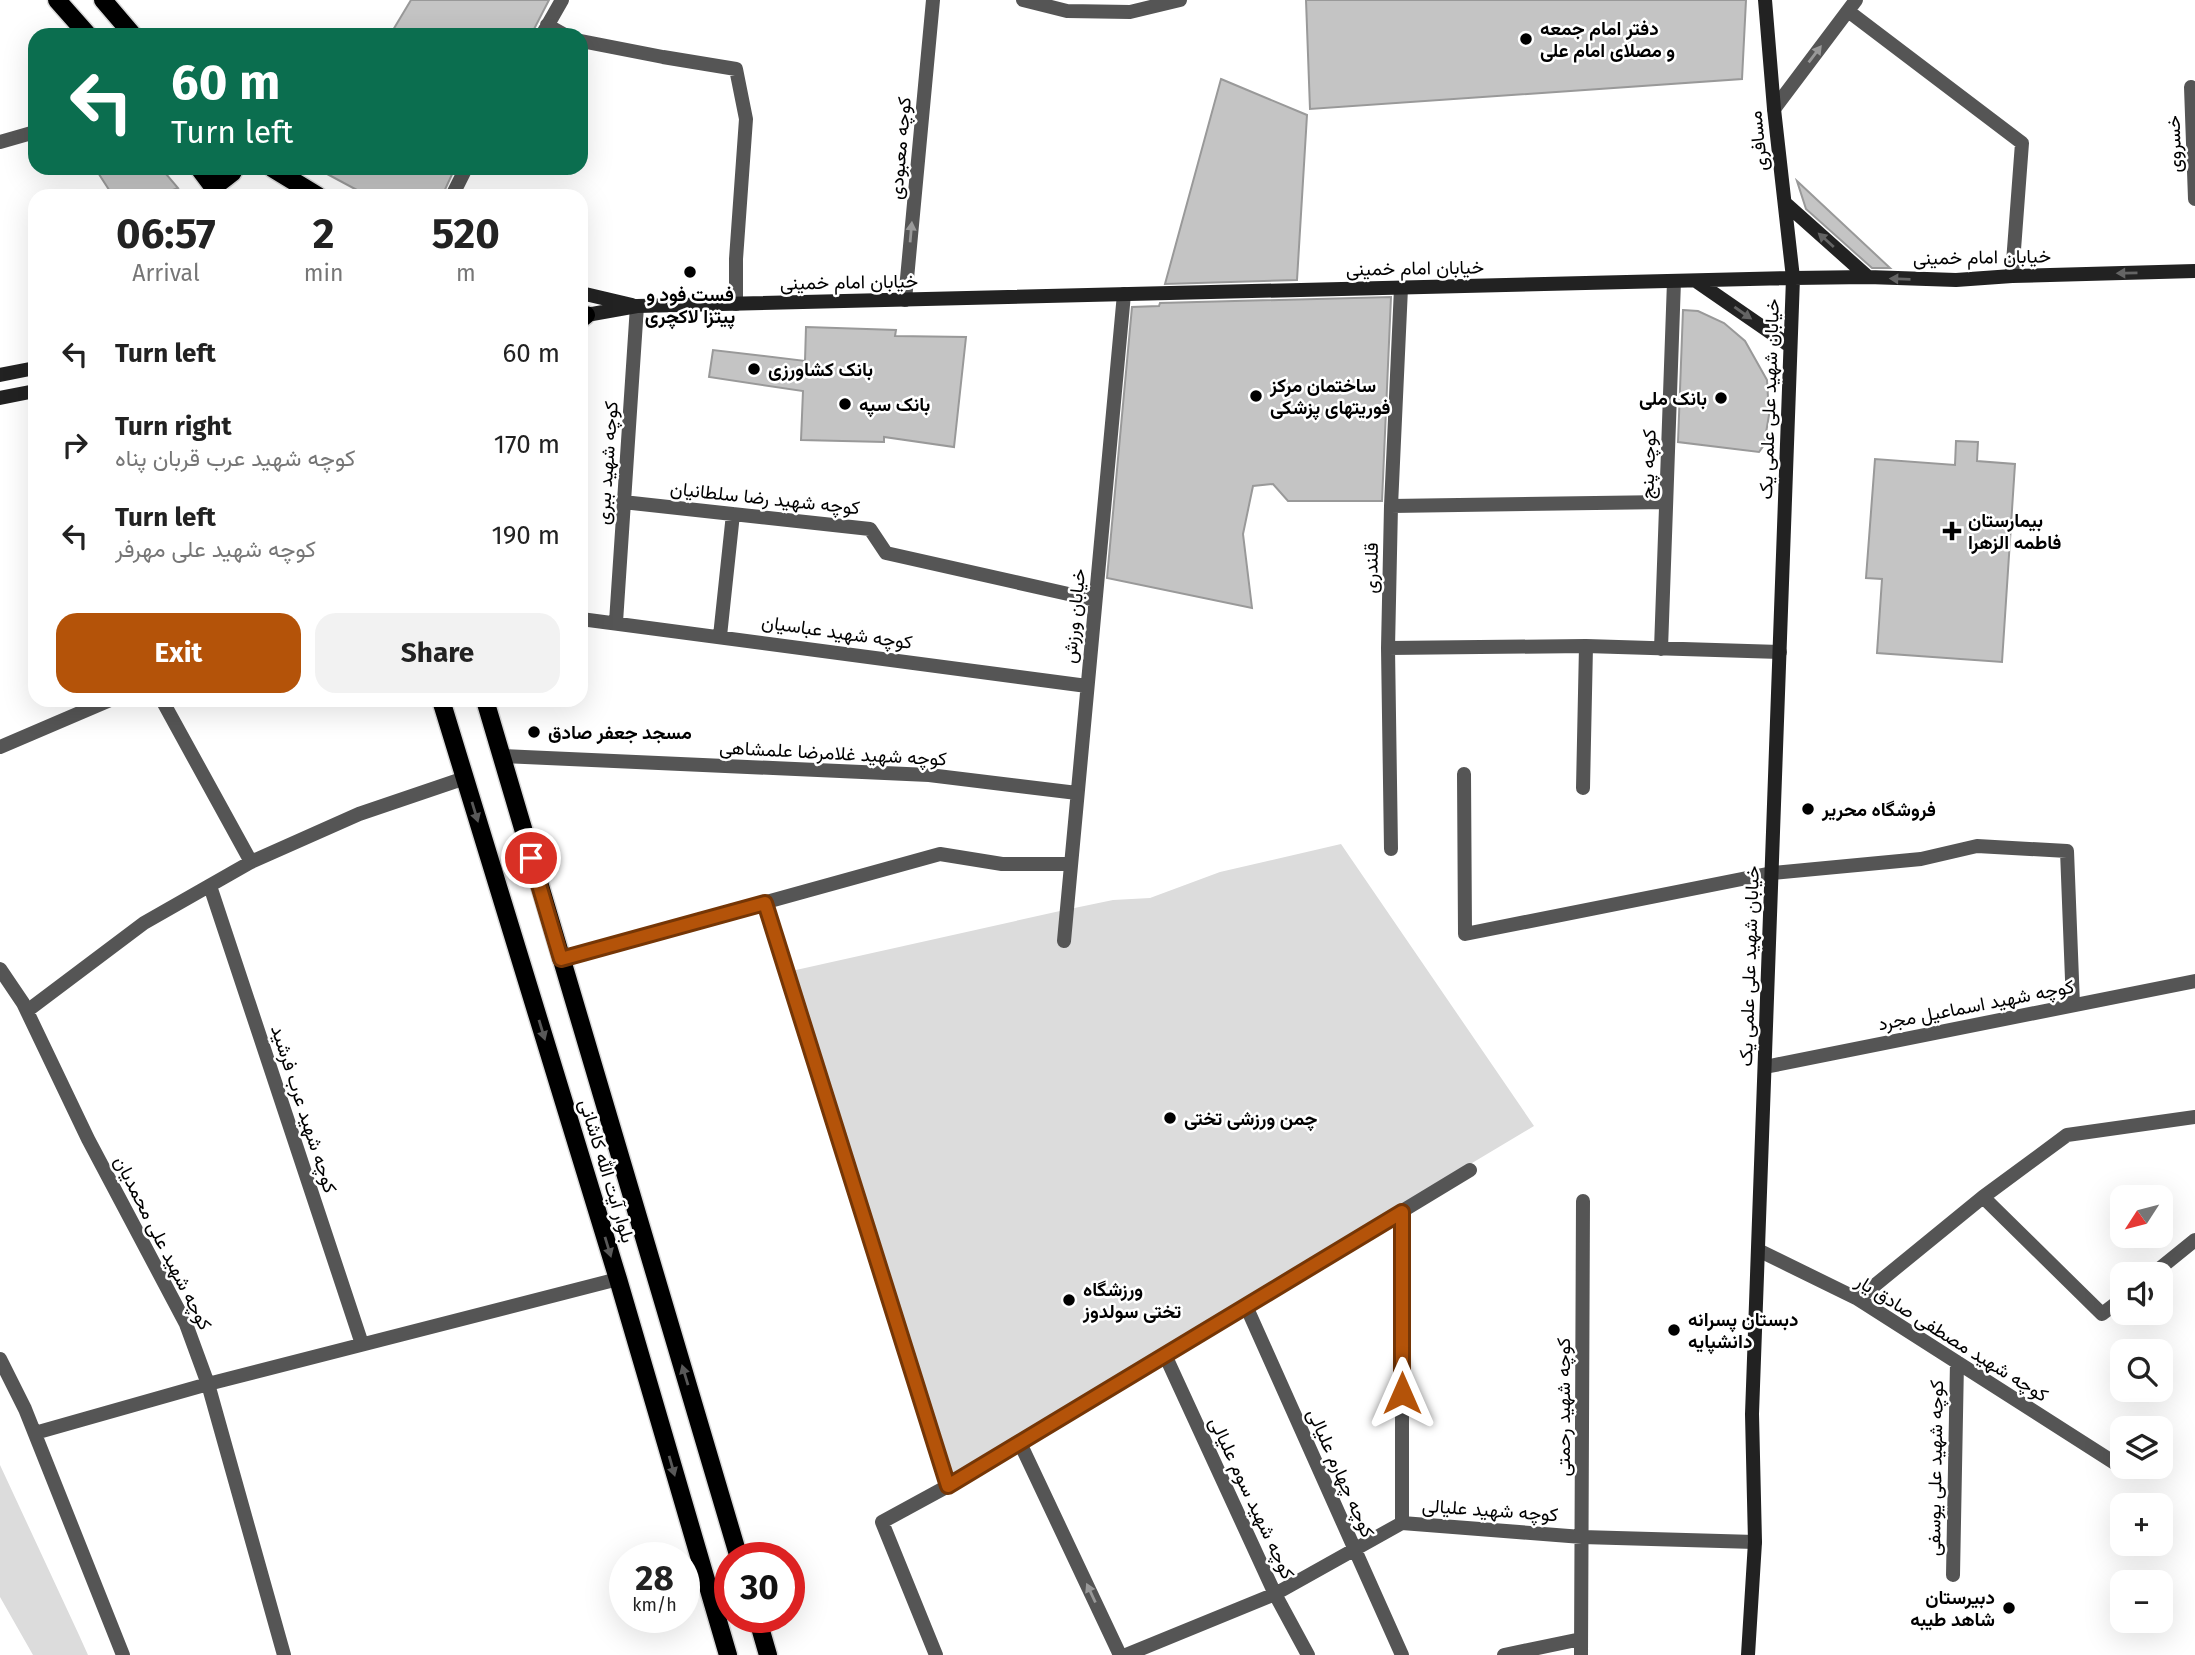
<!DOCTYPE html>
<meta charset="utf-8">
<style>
:root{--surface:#fff;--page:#f2f2f2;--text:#222;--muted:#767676;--accent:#b45309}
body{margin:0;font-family:"Fira Sans",Vazirmatn,sans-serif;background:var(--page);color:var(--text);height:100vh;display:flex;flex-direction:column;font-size:26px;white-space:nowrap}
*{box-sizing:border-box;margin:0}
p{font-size:23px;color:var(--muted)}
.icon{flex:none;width:38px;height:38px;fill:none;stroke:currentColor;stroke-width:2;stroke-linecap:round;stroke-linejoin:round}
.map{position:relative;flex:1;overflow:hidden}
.details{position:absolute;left:28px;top:189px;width:560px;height:518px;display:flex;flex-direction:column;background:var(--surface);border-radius:21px;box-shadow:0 7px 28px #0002}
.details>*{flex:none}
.banner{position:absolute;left:28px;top:28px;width:560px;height:147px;border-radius:21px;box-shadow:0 7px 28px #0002;background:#0b6e4f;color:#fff;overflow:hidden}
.needle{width:46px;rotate:234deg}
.tools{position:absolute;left:2110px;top:1185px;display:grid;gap:14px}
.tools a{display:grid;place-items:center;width:63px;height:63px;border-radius:14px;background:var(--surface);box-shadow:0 7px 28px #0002;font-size:35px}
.speed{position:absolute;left:609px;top:1542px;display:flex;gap:14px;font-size:35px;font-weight:700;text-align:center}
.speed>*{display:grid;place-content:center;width:91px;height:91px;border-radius:50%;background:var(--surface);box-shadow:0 7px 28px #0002;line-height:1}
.speed small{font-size:18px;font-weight:400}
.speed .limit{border:10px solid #d22;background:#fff;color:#111}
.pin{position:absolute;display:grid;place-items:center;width:60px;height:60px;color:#fff;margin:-30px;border:4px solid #fff;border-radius:50%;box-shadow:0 2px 7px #0007}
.me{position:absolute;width:77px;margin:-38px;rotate:0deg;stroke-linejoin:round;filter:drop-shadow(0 0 5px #0008)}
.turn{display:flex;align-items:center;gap:24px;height:147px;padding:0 28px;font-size:32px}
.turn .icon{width:91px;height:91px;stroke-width:2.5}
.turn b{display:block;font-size:49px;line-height:60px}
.eta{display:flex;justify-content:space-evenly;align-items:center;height:119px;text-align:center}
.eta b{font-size:42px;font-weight:700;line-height:49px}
.primary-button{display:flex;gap:14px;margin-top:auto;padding:14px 28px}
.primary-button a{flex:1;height:80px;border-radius:21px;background:var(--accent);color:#fff;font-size:28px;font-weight:700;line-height:80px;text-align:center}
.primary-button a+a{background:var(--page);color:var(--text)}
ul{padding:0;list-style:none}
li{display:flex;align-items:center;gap:21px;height:91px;padding:0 28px}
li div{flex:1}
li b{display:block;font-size:26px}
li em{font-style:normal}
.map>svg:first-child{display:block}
.green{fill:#dcdcdc}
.building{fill:#c4c4c4;stroke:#999;stroke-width:2}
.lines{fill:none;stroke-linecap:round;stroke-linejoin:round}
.primary-casing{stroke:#dbdbdb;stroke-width:21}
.street{stroke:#555;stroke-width:14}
.secondary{stroke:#222;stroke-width:14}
.primary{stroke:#000;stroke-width:18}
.oneway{fill:#999}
.oneway2{fill:#646464}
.oneway3{fill:#595959}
.route-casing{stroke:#753606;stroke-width:18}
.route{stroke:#b45309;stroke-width:12}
.poi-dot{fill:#000;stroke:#fff;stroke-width:2.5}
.labels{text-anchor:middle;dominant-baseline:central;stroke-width:5;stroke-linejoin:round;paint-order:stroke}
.poi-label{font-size:19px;font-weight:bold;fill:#000;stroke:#fff;text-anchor:start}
.street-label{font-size:19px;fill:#000;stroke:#fff}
</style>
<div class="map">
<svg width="2195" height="1655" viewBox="0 0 2195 1655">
<rect width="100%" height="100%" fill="#fff"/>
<!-- green -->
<path class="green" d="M1341,844L1534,1126L952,1474L787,972L1060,911L1113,900L1150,898L1220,872Z
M0,1465L79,1635L88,1655H33L0,1597Z"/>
<!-- building -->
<path class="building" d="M411,0H549L531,35H390Z
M1306,0H1746L1742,79L1310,109Z
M1221,79L1307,115L1297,280L1165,284Z
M95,168H161L178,188L157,196H113Z
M316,168H455L442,196H368Z
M1797,181L1890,268H1872L1806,209Z
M1391,297L1382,501H1288L1273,484L1253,486L1243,534L1252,608L1107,578L1132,307L1159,306L1160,303Z
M1683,310L1698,311L1724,323L1745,341L1767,380L1769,415L1764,445L1759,452L1678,442Z
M806,327L896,330L895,336L966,337L954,447L884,437V442L801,440L803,391L709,377L713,350L805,361Z
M1956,441L1978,442L1977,461L2015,464L2002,662L1877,653L1882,579L1866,578L1875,459L1955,465Z"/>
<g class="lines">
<!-- primary casing -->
<g class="primary-casing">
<path id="primary" d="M57,0L88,35
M103,0L133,35
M199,168L220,196
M272,168L318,196
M213,196L214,187L232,173L235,168
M581,319L586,315
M441,700L618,1279L728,1655
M485,700L739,1558
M757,1617L768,1655"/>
</g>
<!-- street -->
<path class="street" d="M1023,0L1067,11L1130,12L1180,0
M1848,11L2022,143L2012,276
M547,25L565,35
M542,35L562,0
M581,41L663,57L736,69L746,119L736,259V304
M2191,87L2195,199
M1774,109L1856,0
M0,142L35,132
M452,196L466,168
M905,300L933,0
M623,502L870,529L886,553L1095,600
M1391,506L1666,502
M581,619L1087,686
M616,622L637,306
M720,636L733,514
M1388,648L1586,646L1780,652
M1661,649L1674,281
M162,700L251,862
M0,747L110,700
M501,756L929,775L1077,793
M1464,774L1465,934L1772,873L1921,859L1977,846L2067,851L2073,1005
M1583,788L1586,646
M1391,849L1388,648L1391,506L1401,288
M210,886L362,1344
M766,903L948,1486
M1064,941L1124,294
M561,959L940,854L1002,864H1071
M0,969L23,1003L88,1139L186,1324L208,1384L618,1279
M27,1011L144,923L251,862L359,814L465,778
M1765,1067L2195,981
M1983,1197L2067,1135L2195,1117
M1402,1211V1523
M1758,1250L1858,1299L2121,1467
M2153,1274L2195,1240
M1858,1299L1983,1197L2102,1314L2123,1298
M1246,1306L1402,1655
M1165,1355L1275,1594L1308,1655
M0,1359L25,1409L123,1655
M35,1433L208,1384L284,1655
M1020,1443L1120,1655
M1953,1575L1957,1362
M936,1655L882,1522L948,1486L1470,1170
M1126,1655L1275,1594L1402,1523L1582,1537L1755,1542
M1504,1655L1581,1639
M1581,1655L1583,1201"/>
<!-- secondary -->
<path class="secondary" d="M1785,203L1868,277
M1696,281L1790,346
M581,293L632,305
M581,316L637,306L1793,278L1868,277L1956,280L2012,276L2195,271
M0,375L35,368
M0,398L35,391
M1748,1655L1755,1542L1752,1414L1793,278L1774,109L1765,0"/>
<!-- primary -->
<use href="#primary" class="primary"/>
</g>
<!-- one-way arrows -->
<defs><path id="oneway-solid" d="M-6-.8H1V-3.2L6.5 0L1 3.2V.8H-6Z" transform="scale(1.75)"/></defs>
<g class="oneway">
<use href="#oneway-solid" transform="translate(1815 54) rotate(-53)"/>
<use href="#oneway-solid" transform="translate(911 232) rotate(-85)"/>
<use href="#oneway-solid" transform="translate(1091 1593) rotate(-115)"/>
</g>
<g class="oneway2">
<use href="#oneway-solid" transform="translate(1826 240) rotate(-138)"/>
<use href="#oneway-solid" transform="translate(2127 273) rotate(179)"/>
<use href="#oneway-solid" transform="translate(1900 279) rotate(-178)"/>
<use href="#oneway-solid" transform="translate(1743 313) rotate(35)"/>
</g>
<g class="oneway3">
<use href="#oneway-solid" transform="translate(475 812) rotate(73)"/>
<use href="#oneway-solid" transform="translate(542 1030) rotate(73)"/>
<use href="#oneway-solid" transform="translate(608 1247) rotate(73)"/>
<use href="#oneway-solid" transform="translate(685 1375) rotate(-107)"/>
<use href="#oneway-solid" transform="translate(672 1466) rotate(74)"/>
</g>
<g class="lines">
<!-- route casing -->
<g class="route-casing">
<path id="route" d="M531,858L561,959L765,903L948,1486L1402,1212V1393"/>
</g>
<!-- route -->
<use href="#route" class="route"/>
</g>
<!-- markers -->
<g class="poi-dot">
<circle cx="1526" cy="39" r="7"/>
<circle cx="690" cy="272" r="7"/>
<circle cx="754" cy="369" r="7"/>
<circle cx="1256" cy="396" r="7"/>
<circle cx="1721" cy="398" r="7"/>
<circle cx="845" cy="404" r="7"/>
<path d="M1948.5 520.5h7v7h7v7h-7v7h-7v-7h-7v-7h7z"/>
<circle cx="534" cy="732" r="7"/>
<circle cx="1808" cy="809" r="7"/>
<circle cx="1170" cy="1118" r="7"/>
<circle cx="1069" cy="1300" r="7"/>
<circle cx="1674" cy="1330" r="7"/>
<circle cx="2009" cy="1608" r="7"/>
</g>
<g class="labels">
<!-- poi labels -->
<g class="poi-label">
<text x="1540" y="28">دفتر امام جمعه<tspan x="1540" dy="22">و مصلای امام علی</tspan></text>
<text x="690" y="294" text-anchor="middle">فست فود و<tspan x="690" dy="22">پیتزا لاکچری</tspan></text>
<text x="768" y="369">بانک کشاورزی</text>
<text x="1270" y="385">ساختمان مرکز<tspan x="1270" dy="22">فوریتهای پزشکی</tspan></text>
<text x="1707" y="398" text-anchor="end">بانک ملی</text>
<text x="859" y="404">بانک سپه</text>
<text x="1968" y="520">بیمارستان<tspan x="1968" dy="22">فاطمه الزهرا</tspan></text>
<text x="548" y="732">مسجد جعفر صادق</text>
<text x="1822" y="809">فروشگاه محریر</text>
<text x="1184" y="1118">چمن ورزشی تختی</text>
<text x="1083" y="1289">ورزشگاه<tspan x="1083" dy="22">تختی سولدوز</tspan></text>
<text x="1688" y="1319">دبستان پسرانه<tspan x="1688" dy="22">دانشپایه</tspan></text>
<text x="1995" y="1597" text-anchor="end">دبیرستان<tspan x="1995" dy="22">شاهد طیبه</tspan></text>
</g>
<!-- street labels -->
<g class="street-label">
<text transform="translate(1758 141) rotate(-96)">مسافری</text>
<text transform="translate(2174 144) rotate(-92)">خسروی</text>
<text transform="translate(900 148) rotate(-85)">کوچه معبودی</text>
<text transform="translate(1982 257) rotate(-1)">خیابان امام خمینی</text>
<text transform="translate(1415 268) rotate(-1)">خیابان امام خمینی</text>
<text transform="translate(849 282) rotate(-1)">خیابان امام خمینی</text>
<text transform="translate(1769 399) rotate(-88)">خیابان شهید علی علمی یک</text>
<text transform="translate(607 463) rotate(-86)">کوچه شهید ببری</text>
<text transform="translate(1648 464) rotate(-88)">کوچه پنج</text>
<text transform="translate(765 498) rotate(6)">کوچه شهید رضا سلطانیان</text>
<text transform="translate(1371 568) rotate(-89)">قلندری</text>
<text transform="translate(1074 616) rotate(-84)">خیابان ورزش</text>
<text transform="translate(837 632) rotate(8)">کوچه شهید عباسیان</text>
<text transform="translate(833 753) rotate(3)">کوچه شهید غلامرضا علمشاهی</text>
<text transform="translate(1749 966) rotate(-88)">خیابان شهید علی علمی یک</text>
<text transform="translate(1976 1005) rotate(-11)">کوچه شهید اسماعیل مجرد</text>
<text transform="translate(304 1109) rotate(72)">کوچه شهید عرب فرشید</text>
<text transform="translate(607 1171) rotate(73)">بلوار آیت الله کاشانی</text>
<text transform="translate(163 1243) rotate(63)">کوچه شهید علی محمدیان</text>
<text transform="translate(1952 1338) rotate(32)">کوچه شهید مصطفی صادق یار</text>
<text transform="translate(1563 1407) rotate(-90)">کوچه شهید رحمتی</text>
<text transform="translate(1935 1468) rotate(-89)">کوچه شهید علی یوسفی</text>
<text transform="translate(1341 1473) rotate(66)">کوچه چهارم علیالی</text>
<text transform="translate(1252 1498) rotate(65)">کوچه شهید سوم علیالی</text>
<text transform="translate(1490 1510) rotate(4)">کوچه شهید علیالی</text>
</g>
</g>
</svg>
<div class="tools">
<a><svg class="needle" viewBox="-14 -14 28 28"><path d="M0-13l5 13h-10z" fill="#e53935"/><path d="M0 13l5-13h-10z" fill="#767676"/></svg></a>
<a><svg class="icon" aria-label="sound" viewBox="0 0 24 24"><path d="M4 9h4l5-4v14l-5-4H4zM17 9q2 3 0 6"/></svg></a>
<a><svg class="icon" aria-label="search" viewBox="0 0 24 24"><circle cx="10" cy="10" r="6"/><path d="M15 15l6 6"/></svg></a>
<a><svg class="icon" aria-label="layers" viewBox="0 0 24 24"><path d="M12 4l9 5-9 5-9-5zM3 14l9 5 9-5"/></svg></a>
<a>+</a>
<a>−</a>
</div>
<div class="speed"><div>28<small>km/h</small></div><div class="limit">30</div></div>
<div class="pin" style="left:531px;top:858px;background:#d93025"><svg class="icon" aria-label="arrive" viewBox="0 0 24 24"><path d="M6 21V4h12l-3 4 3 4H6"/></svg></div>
<svg class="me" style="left:1402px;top:1393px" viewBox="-20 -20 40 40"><path d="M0-17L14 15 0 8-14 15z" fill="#b45309" stroke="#fff" stroke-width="4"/></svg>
<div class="banner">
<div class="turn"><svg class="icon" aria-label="left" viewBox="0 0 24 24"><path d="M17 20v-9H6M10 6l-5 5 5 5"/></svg><div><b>60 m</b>Turn left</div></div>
</div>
<section class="details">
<div class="eta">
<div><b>06:57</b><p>Arrival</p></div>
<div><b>2</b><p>min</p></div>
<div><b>520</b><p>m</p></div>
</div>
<ul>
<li><svg class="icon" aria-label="left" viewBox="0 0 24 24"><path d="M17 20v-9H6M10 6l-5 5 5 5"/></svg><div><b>Turn left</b></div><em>60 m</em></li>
<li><svg class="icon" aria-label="right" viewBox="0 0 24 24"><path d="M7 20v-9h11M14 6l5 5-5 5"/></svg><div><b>Turn right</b><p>کوچه شهید عرب قربان پناه</p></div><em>170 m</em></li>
<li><svg class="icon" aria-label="left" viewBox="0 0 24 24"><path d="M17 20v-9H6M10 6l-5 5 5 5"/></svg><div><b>Turn left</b><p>کوچه شهید علی مهرفر</p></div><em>190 m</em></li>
</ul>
<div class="primary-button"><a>Exit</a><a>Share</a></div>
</section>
</div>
